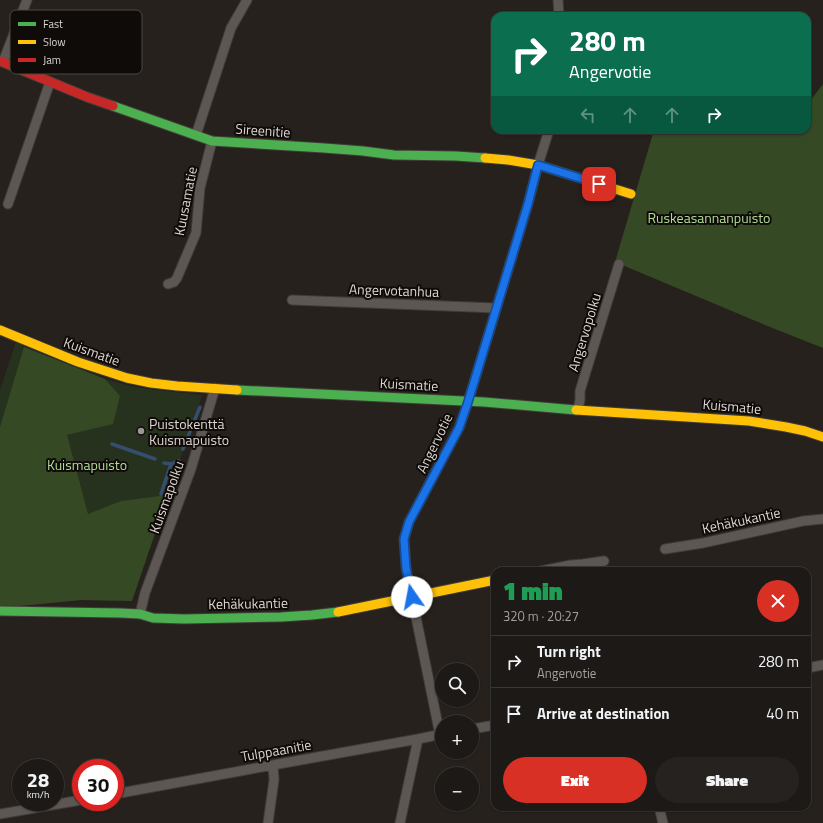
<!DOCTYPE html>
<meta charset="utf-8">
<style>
:root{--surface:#1c1916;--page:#25221f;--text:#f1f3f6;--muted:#a0a0a1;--line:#3a3835;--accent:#d93025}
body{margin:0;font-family:"Titillium Web",sans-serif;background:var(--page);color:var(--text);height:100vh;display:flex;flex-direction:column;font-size:15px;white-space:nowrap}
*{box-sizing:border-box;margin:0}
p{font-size:13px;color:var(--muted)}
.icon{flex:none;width:22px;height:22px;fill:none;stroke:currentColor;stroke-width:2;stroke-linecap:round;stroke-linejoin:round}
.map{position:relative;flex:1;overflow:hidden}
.panel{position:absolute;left:491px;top:567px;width:320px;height:244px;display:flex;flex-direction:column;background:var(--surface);border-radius:12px;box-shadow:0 1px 3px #0004,0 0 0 1px var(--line)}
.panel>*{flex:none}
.top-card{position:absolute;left:491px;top:12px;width:320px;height:122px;border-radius:12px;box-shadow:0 1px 3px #0004,0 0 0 1px var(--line);background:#0b6e4f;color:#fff;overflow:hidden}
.buttons{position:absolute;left:435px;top:663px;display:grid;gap:8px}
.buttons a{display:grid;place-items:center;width:44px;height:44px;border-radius:50%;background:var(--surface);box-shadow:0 1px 3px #0004,0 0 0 1px var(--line);font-size:20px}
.speed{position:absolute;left:12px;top:759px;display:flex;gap:8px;font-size:20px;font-weight:700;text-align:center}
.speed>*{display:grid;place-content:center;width:52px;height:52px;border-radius:50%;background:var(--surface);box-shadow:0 1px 3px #0004,0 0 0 1px var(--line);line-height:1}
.speed small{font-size:10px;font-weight:400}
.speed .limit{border:6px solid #d22;background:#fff;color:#111}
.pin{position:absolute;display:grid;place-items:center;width:34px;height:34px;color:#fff;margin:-17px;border-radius:8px;box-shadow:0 2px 6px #0006}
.me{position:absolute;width:44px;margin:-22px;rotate:348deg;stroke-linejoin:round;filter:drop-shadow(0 0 3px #0008)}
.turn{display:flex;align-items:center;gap:14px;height:84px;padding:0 12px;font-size:18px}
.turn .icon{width:52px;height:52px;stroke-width:2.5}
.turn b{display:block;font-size:28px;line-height:34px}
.lanes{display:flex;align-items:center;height:38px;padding:0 12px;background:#0003;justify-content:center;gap:20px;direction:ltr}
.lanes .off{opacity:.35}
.round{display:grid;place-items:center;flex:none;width:42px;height:42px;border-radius:21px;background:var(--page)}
.headline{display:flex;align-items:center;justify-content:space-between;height:68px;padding:0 12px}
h1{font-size:24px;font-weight:800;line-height:30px;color:#1e9e55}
.primary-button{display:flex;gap:8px;margin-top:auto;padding:8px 12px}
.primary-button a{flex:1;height:46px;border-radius:24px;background:var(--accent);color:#fff;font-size:16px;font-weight:800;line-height:46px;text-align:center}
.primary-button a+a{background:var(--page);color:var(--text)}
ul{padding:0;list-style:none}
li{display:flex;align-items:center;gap:12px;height:52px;padding:0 12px;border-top:1px solid var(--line)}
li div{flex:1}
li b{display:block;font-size:15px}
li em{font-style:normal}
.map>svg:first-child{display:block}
.green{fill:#27321e}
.forest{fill:#344924}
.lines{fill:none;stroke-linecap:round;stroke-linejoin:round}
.stream{stroke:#354e70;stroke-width:3.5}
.street-casing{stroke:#403c39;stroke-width:11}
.fast-casing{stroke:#403c39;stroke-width:11}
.slow-casing{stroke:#403c39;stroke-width:11}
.jam-casing{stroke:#403c39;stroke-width:11}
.street{stroke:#5c5753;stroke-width:9}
.fast{stroke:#4caf50;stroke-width:9}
.slow{stroke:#ffc107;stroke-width:9}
.jam{stroke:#c62828;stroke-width:9}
.route-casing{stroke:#114b97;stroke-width:10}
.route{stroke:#1a73e8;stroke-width:7}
.poi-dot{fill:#9d9793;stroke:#0f0b08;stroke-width:1.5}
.labels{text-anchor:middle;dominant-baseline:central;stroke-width:4;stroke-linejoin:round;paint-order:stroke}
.street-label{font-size:14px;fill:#ddd6d2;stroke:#0f0b08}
.park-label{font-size:14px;fill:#b2dc98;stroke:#0f0b08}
.poi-label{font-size:14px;fill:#ddd6d2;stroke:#0f0b08;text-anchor:start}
.key{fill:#0f0b08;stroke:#4d4845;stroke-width:1}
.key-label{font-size:11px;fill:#ddd6d2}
</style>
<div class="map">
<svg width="823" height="823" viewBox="0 0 823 823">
<rect width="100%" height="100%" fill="#26211d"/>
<!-- green -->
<path class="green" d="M16,342L25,347L105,379L130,386L155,390L202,395L132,601L81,600L0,608V390Z"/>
<!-- forest -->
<path class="forest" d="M823,84V348L775,329L765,325L615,262L654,130H807V105Z
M24,347L105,379L120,396L113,424L67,435L88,514L121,501L168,495L132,601L81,600L0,608V427Z"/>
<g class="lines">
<!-- stream -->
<path class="stream" d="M112,444L155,459
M183,449L200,407
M164,463L171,464
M161,494L171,464L179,461"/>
<!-- street casing -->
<g class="street-casing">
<path id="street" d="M558,0L559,16
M3,62L27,0
M196,135L231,28L247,0
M8,204L50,82
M168,284L174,282L177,278L196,233L200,188L212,141
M292,300L496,308
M578,409L580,400V391L619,264
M665,549L703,543L803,521L823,519
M541,571L571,565L583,564L604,561
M140,614L145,593L191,469L215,388
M807,668L823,665
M472,729L495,725
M440,735L406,568L404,539L409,522L459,428L468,402L528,204L538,165L549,130
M115,794L273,765L418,739L442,734
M659,807L663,823
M0,814L81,800
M268,823L274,780L273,765
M400,823L418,739"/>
</g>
<!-- fast casing -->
<g class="fast-casing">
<path id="fast" d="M113,106L212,141L324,148L363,151L394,155L456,156L485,158
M237,390L484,402L576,410
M0,611L120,613L140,614L153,618L184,619L281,617L312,615L338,612"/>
</g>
<!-- slow casing -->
<g class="slow-casing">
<path id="slow" d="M485,158L508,160L538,165L631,194
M0,330L78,362L127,378L151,383L177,386L237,390
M576,410L749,421L786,427L805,431L823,437
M338,612L495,580"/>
</g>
<!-- jam casing -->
<g class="jam-casing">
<path id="jam" d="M0,61L87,97L113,106"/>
</g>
<!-- street -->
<use href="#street" class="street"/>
<!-- fast -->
<use href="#fast" class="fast"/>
<!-- slow -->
<use href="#slow" class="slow"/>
<!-- jam -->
<use href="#jam" class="jam"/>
</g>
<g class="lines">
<!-- route casing -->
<g class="route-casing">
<path id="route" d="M412,597L406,568L404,539L409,522L459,428L468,402L528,204L538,165L599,184"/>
</g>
<!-- route -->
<use href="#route" class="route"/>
</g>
<!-- markers -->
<circle class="poi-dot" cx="141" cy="431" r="4"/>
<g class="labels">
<!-- street labels -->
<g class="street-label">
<text transform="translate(263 130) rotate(4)">Sireenitie</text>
<text transform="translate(185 201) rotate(-79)">Kuusamatie</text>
<text transform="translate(394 290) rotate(2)">Angervotanhua</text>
<text transform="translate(584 332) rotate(-73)">Angervopolku</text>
<text transform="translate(92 351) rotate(20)">Kuismatie</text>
<text transform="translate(409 384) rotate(3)">Kuismatie</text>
<text transform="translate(732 406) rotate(5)">Kuismatie</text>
<text transform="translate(434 443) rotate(-64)">Angervotie</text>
<text transform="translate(166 497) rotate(-70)">Kuismapolku</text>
<text transform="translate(741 520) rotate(-12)">Kehäkukantie</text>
<text transform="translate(248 603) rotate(-1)">Kehäkukantie</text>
<text transform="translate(276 750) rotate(-10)">Tulppaanitie</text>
</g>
<!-- park labels -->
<g class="park-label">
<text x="709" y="217">Ruskeasannanpuisto</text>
<text x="87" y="464">Kuismapuisto</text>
</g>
<!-- poi labels -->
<g class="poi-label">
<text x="149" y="423">Puistokenttä<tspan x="149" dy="16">Kuismapuisto</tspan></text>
</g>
</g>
<!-- legend -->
<rect x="10" y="10" width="132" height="64" rx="6" class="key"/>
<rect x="18" y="22" width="18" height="4" fill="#4caf50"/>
<rect x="18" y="40" width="18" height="4" fill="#ffc107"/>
<rect x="18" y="58" width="18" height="4" fill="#c62828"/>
<g class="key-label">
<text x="43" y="28">Fast</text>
<text x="43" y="46">Slow</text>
<text x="43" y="64">Jam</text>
</g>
</svg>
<div class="buttons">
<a><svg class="icon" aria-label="search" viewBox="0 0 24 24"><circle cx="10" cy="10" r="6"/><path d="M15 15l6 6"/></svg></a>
<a>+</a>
<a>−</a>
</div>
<div class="speed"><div>28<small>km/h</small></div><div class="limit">30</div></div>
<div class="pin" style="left:599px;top:184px;background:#d93025"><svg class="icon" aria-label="arrive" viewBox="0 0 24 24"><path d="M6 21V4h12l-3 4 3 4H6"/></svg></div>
<svg class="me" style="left:412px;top:597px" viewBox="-20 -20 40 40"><circle r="19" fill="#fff"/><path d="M0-13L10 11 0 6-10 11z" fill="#1a73e8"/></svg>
<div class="top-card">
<div class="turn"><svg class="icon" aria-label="right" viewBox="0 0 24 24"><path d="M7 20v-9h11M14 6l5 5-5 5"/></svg><div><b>280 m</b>Angervotie</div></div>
<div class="lanes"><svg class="icon off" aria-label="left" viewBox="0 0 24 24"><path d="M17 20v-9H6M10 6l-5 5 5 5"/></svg><svg class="icon off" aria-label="ahead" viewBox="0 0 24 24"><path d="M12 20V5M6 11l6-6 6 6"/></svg><svg class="icon off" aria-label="ahead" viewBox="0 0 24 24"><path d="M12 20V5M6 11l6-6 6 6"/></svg><svg class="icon" aria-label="right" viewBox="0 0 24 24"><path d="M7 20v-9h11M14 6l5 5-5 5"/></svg></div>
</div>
<section class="panel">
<div class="headline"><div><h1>1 min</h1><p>320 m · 20:27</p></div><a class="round" style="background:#d93025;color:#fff"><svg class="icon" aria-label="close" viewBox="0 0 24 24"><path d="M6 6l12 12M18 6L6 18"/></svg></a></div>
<ul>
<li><svg class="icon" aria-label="right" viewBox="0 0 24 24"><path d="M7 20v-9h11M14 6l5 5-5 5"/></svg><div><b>Turn right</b><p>Angervotie</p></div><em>280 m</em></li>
<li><svg class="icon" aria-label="arrive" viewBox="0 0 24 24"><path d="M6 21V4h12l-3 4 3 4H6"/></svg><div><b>Arrive at destination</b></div><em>40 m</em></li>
</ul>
<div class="primary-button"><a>Exit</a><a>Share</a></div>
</section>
</div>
